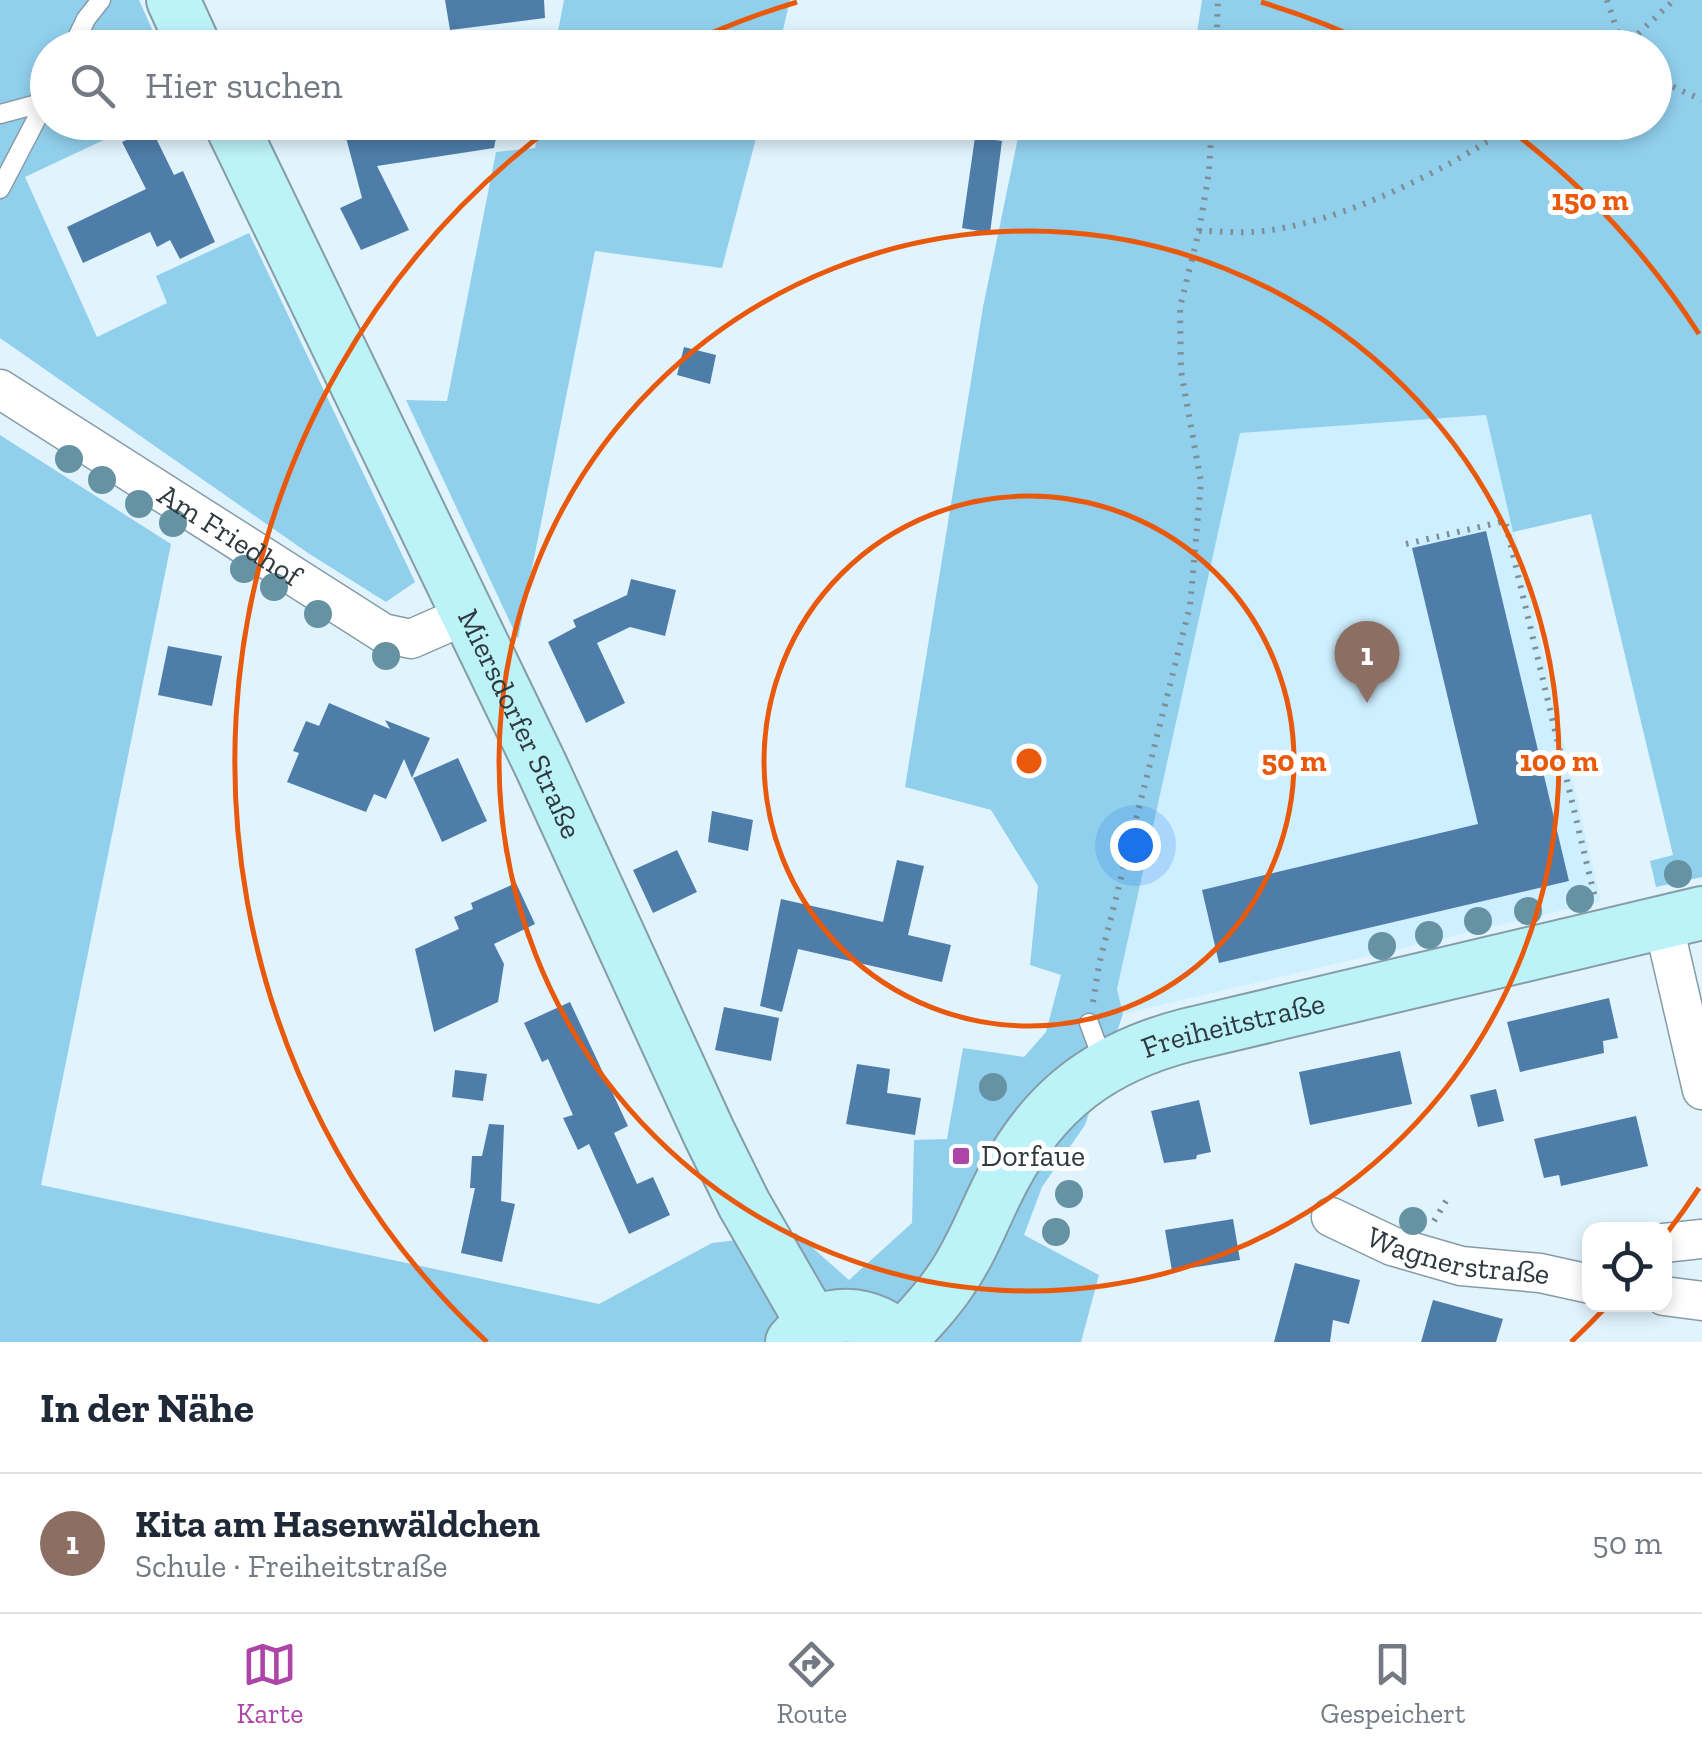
<!DOCTYPE html>
<html lang="de">
<meta charset="utf-8">
<style>
:root{--surface:#fff;--page:#f2f2f3;--text:#1f2937;--muted:#747a83;--line:#e0e1e3;--accent:#ad45a8}
body{margin:0;font-family:"Zilla Slab",serif;background:var(--page);color:var(--text)}
.controls{position:absolute;right:30px;bottom:30px;display:grid;overflow:hidden;border-radius:20px;box-shadow:0 5px 15px #0003}
.controls button{width:90px;height:90px;display:grid;place-items:center;padding:0;border:0;border-bottom:2px solid var(--line);background:var(--surface);color:var(--text);font:50px sans-serif}
.you{position:absolute;left:1135px;top:845px;width:35px;height:35px;margin:-25px;border:8px solid #fff;border-radius:50%;background:#1a73e8;box-shadow:0 0 0 15px #1a73e833}
.badge{display:grid;place-items:center;width:65px;height:65px;border-radius:50%;background:var(--accent);color:#fff;font-size:32px;font-weight:700}
.pin{position:absolute;translate:-50% -82px;filter:drop-shadow(0 2px 5px #0008)}
.pin::after{content:'';position:absolute;top:52px;width:35px;height:30px;background:inherit;clip-path:polygon(0 0,100% 0,50% 100%)}
.list{margin:0;padding:0;list-style:none}
h2{display:flex;justify-content:space-between;align-items:center;height:130px;margin:0;padding:0 40px;font-size:42px}
h2 small{font-size:32px;font-weight:400;color:var(--muted)}
.list li{display:grid;grid-template-columns:65px 1fr auto;gap:30px;align-items:center;box-sizing:border-box;height:140px;padding:0 40px;border-top:2px solid var(--line)}
.list b{display:block;font-size:38px;white-space:nowrap}
.list p{margin:0;font-size:32px;white-space:nowrap;color:var(--muted)}
.list em{font-size:32px;font-style:normal;color:var(--muted)}
.icon{flex:none;width:55px;height:55px;fill:none;stroke:currentColor;stroke-width:2;stroke-linecap:round;stroke-linejoin:round}
.map{position:relative;flex:none;width:1702px;height:1342px;overflow:hidden}
.search{position:absolute;background:var(--surface);box-shadow:0 5px 15px #0003;left:30px;right:30px;top:30px;height:110px;display:flex;align-items:center;gap:25px;box-sizing:border-box;padding:0 35px;border-radius:55px;color:var(--muted);font-size:38px}
.sheet{height:270px;background:var(--surface)}
nav{display:flex;justify-content:space-around;align-items:center;box-sizing:border-box;height:140px;border-top:2px solid var(--line);background:var(--surface);font-size:28px;color:var(--muted)}
nav a{display:grid;justify-items:center;gap:5px}
nav .on{color:var(--accent)}
.map>svg:first-child{display:block}
.built{fill:#ceefff}
.green{fill:#91d0ed}
.building{fill:#4e7da9}
.lines{fill:none;stroke-linecap:round;stroke-linejoin:round}
.lane-casing{stroke:#869ca7;stroke-width:21}
.street-casing{stroke:#869ca7;stroke-width:41}
.secondary-casing{stroke:#869ca7;stroke-width:56}
.path{stroke:#808e95;stroke-width:6;stroke-dasharray:2.5 8;stroke-linecap:butt}
.lane{stroke:#fff;stroke-width:18}
.street{stroke:#fff;stroke-width:38}
.secondary{stroke:#bcf3f9;stroke-width:52}
.tree{fill:#6693a3}
.ring{fill:none;stroke:#e8590c;stroke-width:5}
.poi-dot{fill:#ad45a8;stroke:#fff;stroke-width:4}
.labels{text-anchor:middle;dominant-baseline:central;stroke-width:10;stroke-linejoin:round;paint-order:stroke}
.street-label{font-size:30px;fill:#2f393e;stroke:#fff}
.poi-label{font-size:30px;fill:#2f393e;stroke:#fff;text-anchor:start}
.centre{fill:#e8590c;stroke:#fff;stroke-width:5}
.ring-label{font-size:30px;text-anchor:middle;font-weight:bold;fill:#e8590c;stroke:#fff;stroke-width:10;stroke-linejoin:round;paint-order:stroke}
</style>
<div class="map">
<svg width="1702" height="1342" viewBox="0 0 1702 1342">
<rect width="100%" height="100%" fill="#e1f4fe"/>
<!-- built -->
<path class="built" d="M1487,415L1601,901L1123,1014L1117,989L1239,433Z"/>
<!-- green -->
<g class="green">
<path d="M0,0H139L160,47L48,48V122L140,123L25,177L97,337L167,303L156,276L249,233L415,582L386,602L308,553L0,338Z"/>
<path d="M564,0H790L779,47H555Z"/>
<path d="M1202,0H1702V877L1656,887L1650,861L1673,855L1591,514L1513,532L1486,415L1240,433L1117,989L1123,1014L1085,1125L1042,1187L1024,1235L1099,1275L1081,1342H0V435L171,544L41,1185L599,1304L712,1243L796,1233L849,1280L912,1223L914,1140L947,1139L963,1048L1024,1057L1046,1032L1061,975L1030,965L1038,886L991,810L905,787L983,307L1021,123L1654,122V48L1075,47L1076,40L1195,46Z"/>
<path d="M540,123H760L722,268L595,251L518,639L406,400L447,401L496,152L535,148Z"/>
</g>
<!-- building -->
<g class="building">
<path d="M445,0H544L545,18L450,30Z"/>
<path d="M412,122H499L494,148L377,166L409,230L361,250L340,208L362,198L344,130L356,125L362,136Z"/>
<path d="M151,128L174,175L183,171L215,242L180,259L170,240L157,247L150,232L83,263L67,227L146,189L122,142Z"/>
<path d="M975,137L1002,141L990,233L962,228Z"/>
<path d="M684,347L716,355L710,384L677,375Z"/>
<path d="M1486,531L1569,881L1219,963L1202,890L1478,824L1412,548Z"/>
<path d="M631,579L676,590L665,636L630,627L597,643L625,703L586,723L548,642L576,627L573,620L627,595Z"/>
<path d="M168,646L222,656L212,706L158,695Z"/>
<path d="M329,703L390,729L385,720L430,738L412,778L404,759L386,799L374,794L366,812L287,782L299,753L293,751L306,721L319,726Z"/>
<path d="M458,758L487,821L442,842L413,778Z"/>
<path d="M712,811L753,820L748,851L708,842Z"/>
<path d="M677,850L697,892L653,913L633,870Z"/>
<path d="M897,860L924,866L908,935L951,945L942,982L798,949L782,1012L760,1006L781,899L883,922Z"/>
<path d="M516,883L535,924L494,944L504,964L498,1002L434,1032L415,949L459,929L454,917L473,909L471,903Z"/>
<path d="M1609,998L1618,1038L1603,1041L1604,1053L1520,1072L1507,1022Z"/>
<path d="M570,1002L628,1126L614,1133L637,1184L653,1177L670,1215L629,1234L589,1144L578,1150L563,1118L573,1115L548,1059L542,1062L524,1023Z"/>
<path d="M724,1007L779,1018L771,1061L715,1050Z"/>
<path d="M1400,1051L1412,1104L1310,1125L1299,1072Z"/>
<path d="M857,1064L890,1069L887,1093L921,1098L915,1135L846,1124Z"/>
<path d="M455,1070L487,1074L483,1101L452,1097Z"/>
<path d="M1496,1089L1504,1121L1478,1127L1470,1095Z"/>
<path d="M1199,1100L1211,1152L1197,1155L1196,1159L1164,1163L1151,1111Z"/>
<path d="M1636,1116L1648,1166L1561,1186L1559,1175L1544,1178L1534,1139Z"/>
<path d="M489,1124L504,1125L501,1201L515,1204L502,1262L461,1253L475,1188H470L472,1156H482Z"/>
<path d="M1233,1219L1240,1260L1172,1271L1165,1230Z"/>
<path d="M1295,1263L1360,1280L1349,1324L1333,1320L1330,1342H1274Z"/>
<path d="M1433,1300L1503,1319L1496,1342H1421Z"/>
</g>
<g class="lines">
<defs>
<g id="lane">
<path d="M72,48L86,19L101,0"/>
<path d="M0,114L45,102"/>
<path d="M0,189L48,97"/>
<path d="M1089,1023L1103,1061"/>
</g>
<g id="street">
<path id="s1" d="M0,389L383,633L411,639L468,614"/>
<path d="M1663,922L1702,1090"/>
<path id="s2" d="M1331,1217L1392,1246L1461,1266L1540,1273L1590,1284"/>
<path d="M1664,1243L1702,1239"/>
<path d="M1664,1296L1702,1301"/>
</g>
<g id="secondary">
<path d="M173,0L195,48"/>
<path id="s3" d="M230,122L541,766L709,1133L744,1204L813,1324"/>
<path id="s4" d="M901,1339C919,1320 937,1301 951,1280C973,1249 986,1210 1004,1177C1045,1099 1102,1057 1187,1035L1702,913"/>
<path d="M792,1342C821,1305 874,1309 903,1342"/>
</g>
</defs>
<!-- lane casing -->
<use href="#lane" class="lane-casing"/>
<!-- street casing -->
<use href="#street" class="street-casing"/>
<!-- secondary casing -->
<use href="#secondary" class="secondary-casing"/>
<!-- path -->
<g class="path">
<path d="M1607,0L1623,48"/>
<path d="M1216,48L1218,0"/>
<path d="M1623,48L1674,0"/>
<path d="M1654,78L1702,100"/>
<path d="M1199,231C1217,231 1236,233 1254,232C1339,225 1447,170 1518,122"/>
<path d="M1406,544L1505,521L1595,898"/>
<path d="M1093,1002L1099,965L1190,606L1201,482L1181,371L1180,307L1199,231L1209,172L1212,122"/>
<path d="M1434,1221L1446,1201"/>
</g>
<!-- lane -->
<use href="#lane" class="lane"/>
<!-- street -->
<use href="#street" class="street"/>
<!-- secondary -->
<use href="#secondary" class="secondary"/>
</g>
<!-- trees -->
<g class="tree">
<circle cx="69" cy="459" r="14"/>
<circle cx="102" cy="480" r="14"/>
<circle cx="139" cy="504" r="14"/>
<circle cx="173" cy="523" r="14"/>
<circle cx="244" cy="569" r="14"/>
<circle cx="274" cy="587" r="14"/>
<circle cx="318" cy="614" r="14"/>
<circle cx="386" cy="656" r="14"/>
<circle cx="1678" cy="874" r="14"/>
<circle cx="1580" cy="899" r="14"/>
<circle cx="1528" cy="911" r="14"/>
<circle cx="1478" cy="921" r="14"/>
<circle cx="1429" cy="935" r="14"/>
<circle cx="1382" cy="946" r="14"/>
<circle cx="993" cy="1087" r="14"/>
<circle cx="1069" cy="1194" r="14"/>
<circle cx="1413" cy="1221" r="14"/>
<circle cx="1056" cy="1232" r="14"/>
</g>
<!-- distance rings -->
<g class="ring">
<circle cx="1029" cy="761" r="265"/>
<circle cx="1029" cy="761" r="530"/>
<path d="M1699 1188A794 794 0 0 1 1667 1233M1605 1308A794 794 0 0 1 1571 1342M487 1342A794 794 0 0 1 557 123M681 47A794 794 0 0 1 797 2M1261 2A794 794 0 0 1 1377 47M1501 123A794 794 0 0 1 1699 334"/>
</g>
<!-- markers -->
<rect class="poi-dot" x="951" y="1146" width="20" height="20" rx="5"/>
<g class="labels">
<!-- street labels -->
<g class="street-label">
<text stroke="none"><textPath href="#s1" startOffset="272">Am Friedhof</textPath></text>
<text stroke="none"><textPath href="#s3" startOffset="668">Miersdorfer Straße</textPath></text>
<text stroke="none"><textPath href="#s4" startOffset="480">Freiheitstraße</textPath></text>
<text stroke="none"><textPath href="#s2" startOffset="135">Wagnerstraße</textPath></text>
</g>
<!-- poi labels -->
<g class="poi-label">
<text x="981" y="1156">Dorfaue</text>
</g>
</g>
<circle cx="1029" cy="761" r="15" class="centre"/>
<g class="ring-label">
<text x="1590" y="210">150 m</text>
<text x="1294" y="771">50 m</text>
<text x="1559" y="771">100 m</text>
</g>
</svg>
<div class="controls">
<button><svg class="icon" aria-label="locate" viewBox="0 0 24 24"><circle cx="12" cy="12" r="6"/><path d="M12 2v4M12 18v4M2 12h4M18 12h4"/></svg></button>
</div>
<div class="you"></div>
<div class="pin badge" style="left:1367px;top:703px;background:#8d6e63">1</div>
<div class="search"><svg class="icon" aria-label="search" viewBox="0 0 24 24"><circle cx="10" cy="10" r="6"/><path d="M15 15l6 6"/></svg>Hier suchen</div>
</div>
<section class="sheet">
<h2>In der Nähe<small></small></h2>
<ul class="list">
<li><span class="badge" style="background:#8d6e63">1</span><div><b>Kita am Hasenwäldchen</b><p>Schule · Freiheitstraße</p></div><em>50 m</em></li>
</ul>
</section>
<nav>
<a class="on"><svg class="icon" aria-label="map" viewBox="0 0 24 24"><path d="M3 6l6-2 6 2 6-2v14l-6 2-6-2-6 2zM9 4v14M15 6v14"/></svg>Karte</a>
<a><svg class="icon" aria-label="directions" viewBox="0 0 24 24"><path d="M12 3l9 9-9 9-9-9zM9 14v-3h6M13 9l2 2-2 2"/></svg>Route</a>
<a><svg class="icon" aria-label="saved" viewBox="0 0 24 24"><path d="M7 4h10v16l-5-4-5 4z"/></svg>Gespeichert</a>
</nav>
